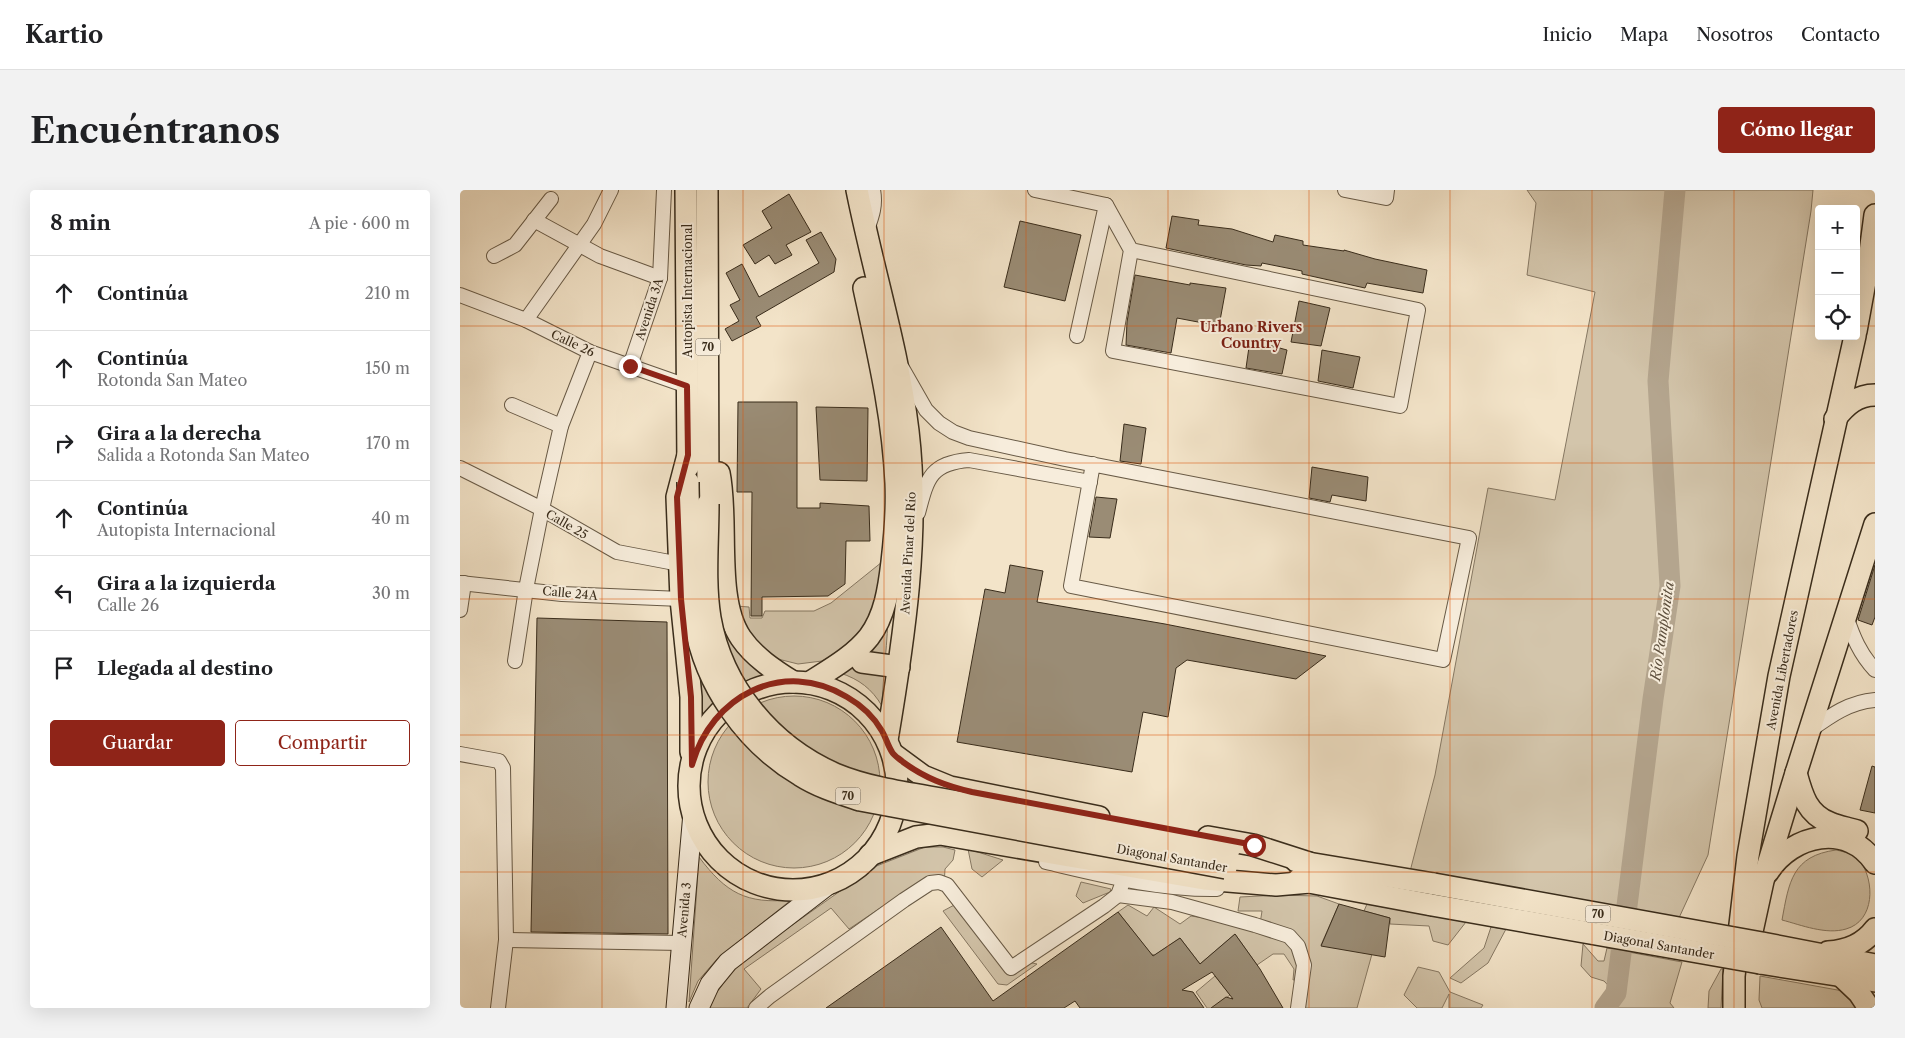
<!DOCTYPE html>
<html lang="es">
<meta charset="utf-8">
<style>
:root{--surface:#fff;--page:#f2f2f2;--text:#202124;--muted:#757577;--line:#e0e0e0;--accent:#8f2418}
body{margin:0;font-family:"Libre Caslon Text",serif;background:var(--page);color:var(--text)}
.controls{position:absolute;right:15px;top:15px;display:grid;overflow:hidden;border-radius:5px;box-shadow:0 5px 20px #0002}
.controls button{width:45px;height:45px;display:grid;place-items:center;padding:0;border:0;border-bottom:1px solid var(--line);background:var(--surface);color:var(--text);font:25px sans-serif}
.stop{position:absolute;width:15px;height:15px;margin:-11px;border:4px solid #8f2418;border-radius:50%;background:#fff}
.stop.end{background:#8f2418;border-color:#fff;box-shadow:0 1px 5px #0008}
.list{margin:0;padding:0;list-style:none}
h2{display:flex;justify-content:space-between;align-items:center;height:65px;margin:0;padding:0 20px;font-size:21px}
h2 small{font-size:16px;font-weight:400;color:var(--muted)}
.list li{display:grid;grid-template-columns:32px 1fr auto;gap:15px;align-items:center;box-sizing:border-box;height:75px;padding:0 20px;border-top:1px solid var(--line)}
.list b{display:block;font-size:19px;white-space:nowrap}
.list p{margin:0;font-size:16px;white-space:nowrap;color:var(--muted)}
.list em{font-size:16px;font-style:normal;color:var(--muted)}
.actions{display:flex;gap:10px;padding:15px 20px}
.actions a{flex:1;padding:11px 0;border:1px solid var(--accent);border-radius:5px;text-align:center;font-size:18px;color:var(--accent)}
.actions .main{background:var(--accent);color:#fff}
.icon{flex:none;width:28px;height:28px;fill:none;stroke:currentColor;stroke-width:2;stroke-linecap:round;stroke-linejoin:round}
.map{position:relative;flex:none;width:1415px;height:818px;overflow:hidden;border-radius:5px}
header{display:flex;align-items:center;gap:30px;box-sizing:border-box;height:70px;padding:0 25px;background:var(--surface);border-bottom:1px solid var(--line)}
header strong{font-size:24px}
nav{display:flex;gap:28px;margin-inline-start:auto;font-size:18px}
.intro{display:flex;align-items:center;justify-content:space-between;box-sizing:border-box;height:120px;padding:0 30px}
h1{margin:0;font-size:35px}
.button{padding:12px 22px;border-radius:5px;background:var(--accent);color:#fff;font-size:18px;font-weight:700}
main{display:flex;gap:30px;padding:0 30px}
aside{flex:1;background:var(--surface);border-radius:5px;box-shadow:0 5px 20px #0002}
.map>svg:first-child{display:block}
.green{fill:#d3c5ab;stroke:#867863}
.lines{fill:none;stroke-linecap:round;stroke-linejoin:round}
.river{stroke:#b4a58e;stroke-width:21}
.building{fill:#9a8c75;stroke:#392c1b}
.minor-casing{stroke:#685a46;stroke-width:16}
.secondary-casing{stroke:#392c1b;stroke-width:21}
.primary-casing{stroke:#392c1b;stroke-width:24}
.minor{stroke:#f7eddc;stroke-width:14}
.secondary{stroke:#f7eddc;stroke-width:19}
.primary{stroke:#f3e4c9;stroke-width:21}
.primary-bridge-casing{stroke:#392c1b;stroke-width:24;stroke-linecap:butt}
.primary-bridge{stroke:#f3e4c9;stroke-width:21}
.route{stroke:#8f2418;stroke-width:6}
.grid{fill:none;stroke:#df570d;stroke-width:1;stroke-opacity:0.55}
.labels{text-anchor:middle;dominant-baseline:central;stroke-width:4;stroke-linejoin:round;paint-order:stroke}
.shield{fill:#f7eddc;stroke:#726655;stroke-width:1}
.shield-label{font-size:11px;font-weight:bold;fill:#392c1b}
.street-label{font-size:12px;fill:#392c1b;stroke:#f7eddc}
.neighbourhood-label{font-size:14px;font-weight:bold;fill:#7a1f14;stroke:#f7eddc}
.water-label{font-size:14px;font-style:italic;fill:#5e503e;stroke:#f7eddc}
</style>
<header>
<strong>Kartio</strong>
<nav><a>Inicio</a><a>Mapa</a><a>Nosotros</a><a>Contacto</a></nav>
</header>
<div class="intro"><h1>Encuéntranos</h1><a class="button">Cómo llegar</a></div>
<main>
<aside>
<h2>8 min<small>A pie · 600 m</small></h2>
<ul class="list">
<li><svg class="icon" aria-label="ahead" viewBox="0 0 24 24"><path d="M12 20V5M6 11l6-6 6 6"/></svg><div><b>Continúa</b></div><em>210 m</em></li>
<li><svg class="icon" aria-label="ahead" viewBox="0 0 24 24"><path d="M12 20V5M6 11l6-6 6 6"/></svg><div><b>Continúa</b><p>Rotonda San Mateo</p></div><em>150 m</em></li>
<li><svg class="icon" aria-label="right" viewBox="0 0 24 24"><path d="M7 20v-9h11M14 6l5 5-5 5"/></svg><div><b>Gira a la derecha</b><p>Salida a Rotonda San Mateo</p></div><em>170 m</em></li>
<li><svg class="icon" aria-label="ahead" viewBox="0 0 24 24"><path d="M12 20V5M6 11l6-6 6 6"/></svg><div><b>Continúa</b><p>Autopista Internacional</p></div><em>40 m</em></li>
<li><svg class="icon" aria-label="left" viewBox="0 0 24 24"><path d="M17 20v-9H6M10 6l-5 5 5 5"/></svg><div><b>Gira a la izquierda</b><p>Calle 26</p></div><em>30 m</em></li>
<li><svg class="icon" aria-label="arrive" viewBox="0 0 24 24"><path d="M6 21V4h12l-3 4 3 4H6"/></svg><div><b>Llegada al destino</b></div></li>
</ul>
<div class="actions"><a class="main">Guardar</a><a>Compartir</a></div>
</aside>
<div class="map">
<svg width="1415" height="818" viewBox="0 0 1415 818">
<rect width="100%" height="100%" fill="#f3e4c9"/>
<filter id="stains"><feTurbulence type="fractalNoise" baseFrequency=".004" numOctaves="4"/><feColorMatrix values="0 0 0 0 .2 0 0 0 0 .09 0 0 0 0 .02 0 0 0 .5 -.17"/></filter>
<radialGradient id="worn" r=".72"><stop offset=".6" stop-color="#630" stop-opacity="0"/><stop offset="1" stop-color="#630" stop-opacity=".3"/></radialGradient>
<!-- green -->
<g class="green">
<path d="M1067,0H1353L1351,21L1248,665L1218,730L947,693L975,585L1028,298L1095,310L1135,102L1067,85L1076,13Z"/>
<path d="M422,372L420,410L399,447L383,460L362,471L338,474L318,469L302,460L289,448L276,416L289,417L290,428H302L305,421H354L371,413Z"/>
<path d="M428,419C428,452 423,484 422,516C412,499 399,489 380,483C412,470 423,453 428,419Z"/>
<path d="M263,422L308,482C284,492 260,509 245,531H238L235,425Z"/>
<circle cx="334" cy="592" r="86"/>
<path d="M465,657H483L495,660L493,670L485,679L484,696L462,690L389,739L371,718L284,779L301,799L287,818H246L276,775L414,677Z"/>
<path d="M508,659L543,670L522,687L512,679Z"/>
<path d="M1376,660C1385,662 1394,664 1400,671C1415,691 1415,731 1386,739C1366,745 1341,735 1322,730C1329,692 1332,666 1376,660Z"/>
<path d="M239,667C266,703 286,714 331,710L257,769L238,791L229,812Z"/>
<path d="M621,692L651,699L650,702L623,713L616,706Z"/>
<path d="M819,705L857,706L879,714L861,755L912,764L897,818H839L840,756L800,734L802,721H778L780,707Z"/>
<path d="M498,713L544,774L553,769L577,774L547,795L538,794L483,721Z"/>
<path d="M907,714L1006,732L988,755L973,751L969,736L930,734V728L904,721Z"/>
<path d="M668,715L687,726L694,717L720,734L731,726L789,735L837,757L841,789L833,790L834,779L824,764H813L797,775L775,744L740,774L720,748L695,765L691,764L658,722Z"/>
<path d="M1031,737L1046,739L1028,773L1001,793L990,788L1024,758Z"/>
<path d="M1123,754L1138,771H1144L1147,758L1222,772L1210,813L1214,818H1155L1159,807L1144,791L1131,787L1121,776Z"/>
<path d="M958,777L979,782L990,802L1023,815L1021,818H989V804L982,818H957L944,805Z"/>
<path d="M1261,779H1263L1261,818H1248L1249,801Z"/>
<path d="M755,786L770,805L753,818H747L736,802Z"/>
<path d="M1300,786L1383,801L1393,811L1396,818H1302L1299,810Z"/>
</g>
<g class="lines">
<!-- river -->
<path class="river" d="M1145,818L1156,803L1193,509L1210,396L1198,191L1215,0"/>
</g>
<!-- building -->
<g class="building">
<path d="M329,4L351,42L326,55L332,65L315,74L309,65L295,74L283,55L312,38L302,21Z"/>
<path d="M712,26L739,30L738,35L772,39L813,52L815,45L843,51V55L884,61V60L915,69L967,80L963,103L907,93L905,98L842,84V81L802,73L801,76L786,75L706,58Z"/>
<path d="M560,31L621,45L605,111L544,97Z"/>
<path d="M361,42L376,69L374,82L296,127L301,136L272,151L265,139L279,131L270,115L280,110L266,83L282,74L299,107L359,73L346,50Z"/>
<path d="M675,85L730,95V93L766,98L759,136L717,128L711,163L666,155L667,132Z"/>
<path d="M839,111L870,118L861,156L831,152Z"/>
<path d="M790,150L827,160L822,184L786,178Z"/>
<path d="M862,160L900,167L893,198L858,191Z"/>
<path d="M278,212H337V318H360V313L409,316L410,351H386L385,394L368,406L302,407V426H291L292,302H277Z"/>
<path d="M356,217L408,218L407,291L360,290Z"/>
<path d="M664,234L686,238L681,274L660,271Z"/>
<path d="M852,277L908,287L906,311L872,305L870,312L849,308Z"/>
<path d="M636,307L657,309L650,348L629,347Z"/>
<path d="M550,375L583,381L577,412L705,434L866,466L836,489L727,470L716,478L708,527L683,522L672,582L497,552L525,399L545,403Z"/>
<path d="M1415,375V427L1412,435L1398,430Z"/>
<path d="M77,428L207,432L208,744L71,742Z"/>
<path d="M1412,576L1415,577V623L1400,620Z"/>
<path d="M879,714L930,728L925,767L861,756Z"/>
<path d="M658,722L693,766L720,748L740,774L775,744L800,779L823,818H751L766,807L773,809L752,782L722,800L733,802L744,818H620L615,811L604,818H366L481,737L533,811Z"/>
</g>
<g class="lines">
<defs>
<g id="minor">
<path d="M575,0L646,15L671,60L653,161L940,216L958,120L671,60"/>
<path d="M885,0L926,8L927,0"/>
<path d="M74,30L140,66L200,88"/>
<path d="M407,40C412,26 416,15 413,0"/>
<path d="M34,66L55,55L91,9"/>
<path d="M0,105L66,130L130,162L227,196"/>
<path d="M66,130L134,34L151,0"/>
<path d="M617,146L646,15"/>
<path d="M170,176L200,88L204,0"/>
<path d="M442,178L466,220L479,233L493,242L509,248L605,269L1009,348L983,470L611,396L633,274"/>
<path d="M52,215L101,236"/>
<path d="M0,278L82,319L157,362L220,374"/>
<path d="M458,323C467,289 470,273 509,270L630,292"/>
<path d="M0,393L102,404L221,409"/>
<path d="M0,420L4,393"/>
<path d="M1386,426C1393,447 1400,464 1415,480"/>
<path d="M55,471L66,399L82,319L101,236L130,162"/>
<path d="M1349,541C1370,526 1389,512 1415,510"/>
<path d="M0,564L39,571L43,578L46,750L38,818"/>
<path d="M586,672C642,685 699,700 757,699"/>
<path d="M658,705L712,712L795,735L829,746L838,756L844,775L838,818"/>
<path d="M46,750L221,753"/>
<path d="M296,818L310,806L444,710L470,693L479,692L487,695L551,778L644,716L658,705L664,689"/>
</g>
<g id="secondary">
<path d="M216,818L233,623"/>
<path d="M239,818L250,794L268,772L372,692"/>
</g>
<g id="primary">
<path d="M226,0L228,277"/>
<path d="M247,0L248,314"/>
<path d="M397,0C413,80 438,159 448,241C460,343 444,449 427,550"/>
<path d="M1396,141L1409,70L1415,25"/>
<path d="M1375,229C1386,215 1397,205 1415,205"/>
<path d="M228,265L217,307L221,409L231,507V562"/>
<path d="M259,283C269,331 254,409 281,448C294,467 314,480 333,492"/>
<path d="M396,461L402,472L439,477"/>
<circle cx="333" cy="596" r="104"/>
<path d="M349,493C369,480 393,467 409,447C425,426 429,398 432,372C435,346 437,318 436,293C433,226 418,163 404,98"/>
<path d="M433,564L463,586L490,597L639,627"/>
<path d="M1336,583C1342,605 1347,624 1370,633C1379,637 1388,638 1397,641"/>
<path d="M748,647L793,655L849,673"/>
<path d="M410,665L456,647L480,644L744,689L816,695L850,692"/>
<path d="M836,671L974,694"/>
<path d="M1308,682C1332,644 1388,632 1415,673"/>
<path d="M838,690L972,715"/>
<path d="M1291,746L1303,691L1336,583L1415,334"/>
<path d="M1302,753L1415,775"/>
<path d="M1368,762C1387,761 1403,755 1415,739"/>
<path d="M1300,773L1415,791"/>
<path d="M1380,785L1399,803L1409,818"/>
<path d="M1274,818V786L1288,666L1319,486L1395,146"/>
</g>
</defs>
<!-- minor casing -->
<use href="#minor" class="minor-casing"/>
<!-- secondary casing -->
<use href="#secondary" class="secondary-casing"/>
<!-- primary casing -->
<use href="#primary" class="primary-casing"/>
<!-- minor -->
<use href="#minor" class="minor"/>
<!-- secondary -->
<use href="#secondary" class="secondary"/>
<!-- primary -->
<use href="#primary" class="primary"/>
<defs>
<g id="primary-bridge">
<path d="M228,292C228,318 230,345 231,372C232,392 232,413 235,433C245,495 286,553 340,585C359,597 379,603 400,610L766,678"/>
<path d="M248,314C248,352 244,391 250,428C262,497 311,556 375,584C416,601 464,605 508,614C595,630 682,645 769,660"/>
<path d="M974,694L1302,753"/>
<path d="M972,715L1300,773"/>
</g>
</defs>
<!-- primary-bridge casing -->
<use href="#primary-bridge" class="primary-bridge-casing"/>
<!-- primary-bridge -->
<use href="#primary-bridge" class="primary-bridge"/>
</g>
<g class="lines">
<!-- route -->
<path class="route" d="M170,176L227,196L228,265L217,307L221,409L231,507L232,575C251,506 323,468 387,507C401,515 414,527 422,541C426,548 428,556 432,562C434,566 440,569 443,572C465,588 486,596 512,602L794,655"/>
</g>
<!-- grid -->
<path class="grid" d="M142,0V818M283,0V818M424,0V818M566,0V818M708,0V818M849,0V818M990,0V818M1132,0V818M1274,0V818M0,136H1359M1396,136H1415M0,273H1415M0,409H1415M0,545H1415M0,682H1415"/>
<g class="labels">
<!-- shield labels -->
<g class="shield">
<rect x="235.5" y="148.5" width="25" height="17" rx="4"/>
<rect x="375.5" y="597.5" width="25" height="17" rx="4"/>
<rect x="1125.5" y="715.5" width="25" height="17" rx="4"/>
</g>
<g class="shield-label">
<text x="248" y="157">70</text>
<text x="388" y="606">70</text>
<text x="1138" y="724">70</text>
</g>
<!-- street labels -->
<g class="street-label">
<text transform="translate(227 101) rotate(-90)">Autopista Internacional</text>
<text transform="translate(189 119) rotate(-72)">Avenida 3A</text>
<text transform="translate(113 153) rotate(25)">Calle 26</text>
<text transform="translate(107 334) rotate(30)">Calle 25</text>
<text transform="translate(448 363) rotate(-87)">Avenida Pinar del Río</text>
<text transform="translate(110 403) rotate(5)">Calle 24A</text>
<text transform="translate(1322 480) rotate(-79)">Avenida Libertadores</text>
<text transform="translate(712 668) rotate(10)">Diagonal Santander</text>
<text transform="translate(224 720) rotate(-85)">Avenida 3</text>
<text transform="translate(1199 755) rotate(10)">Diagonal Santander</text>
</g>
<!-- neighbourhood labels -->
<g class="neighbourhood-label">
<text x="791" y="137">Urbano Rivers<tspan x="791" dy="16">Country</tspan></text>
</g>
<!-- water labels -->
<g class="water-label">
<text transform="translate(1202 441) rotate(-82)">Río Pamplonita</text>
</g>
</g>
<rect width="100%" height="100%" filter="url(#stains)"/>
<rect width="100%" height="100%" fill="url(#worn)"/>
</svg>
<div class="controls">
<button>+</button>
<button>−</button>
<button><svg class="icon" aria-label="locate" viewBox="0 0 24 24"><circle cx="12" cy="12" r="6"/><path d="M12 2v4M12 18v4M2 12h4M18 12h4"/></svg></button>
</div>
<div class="stop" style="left:794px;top:655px"></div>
<div class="stop end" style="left:170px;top:176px"></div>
</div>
</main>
